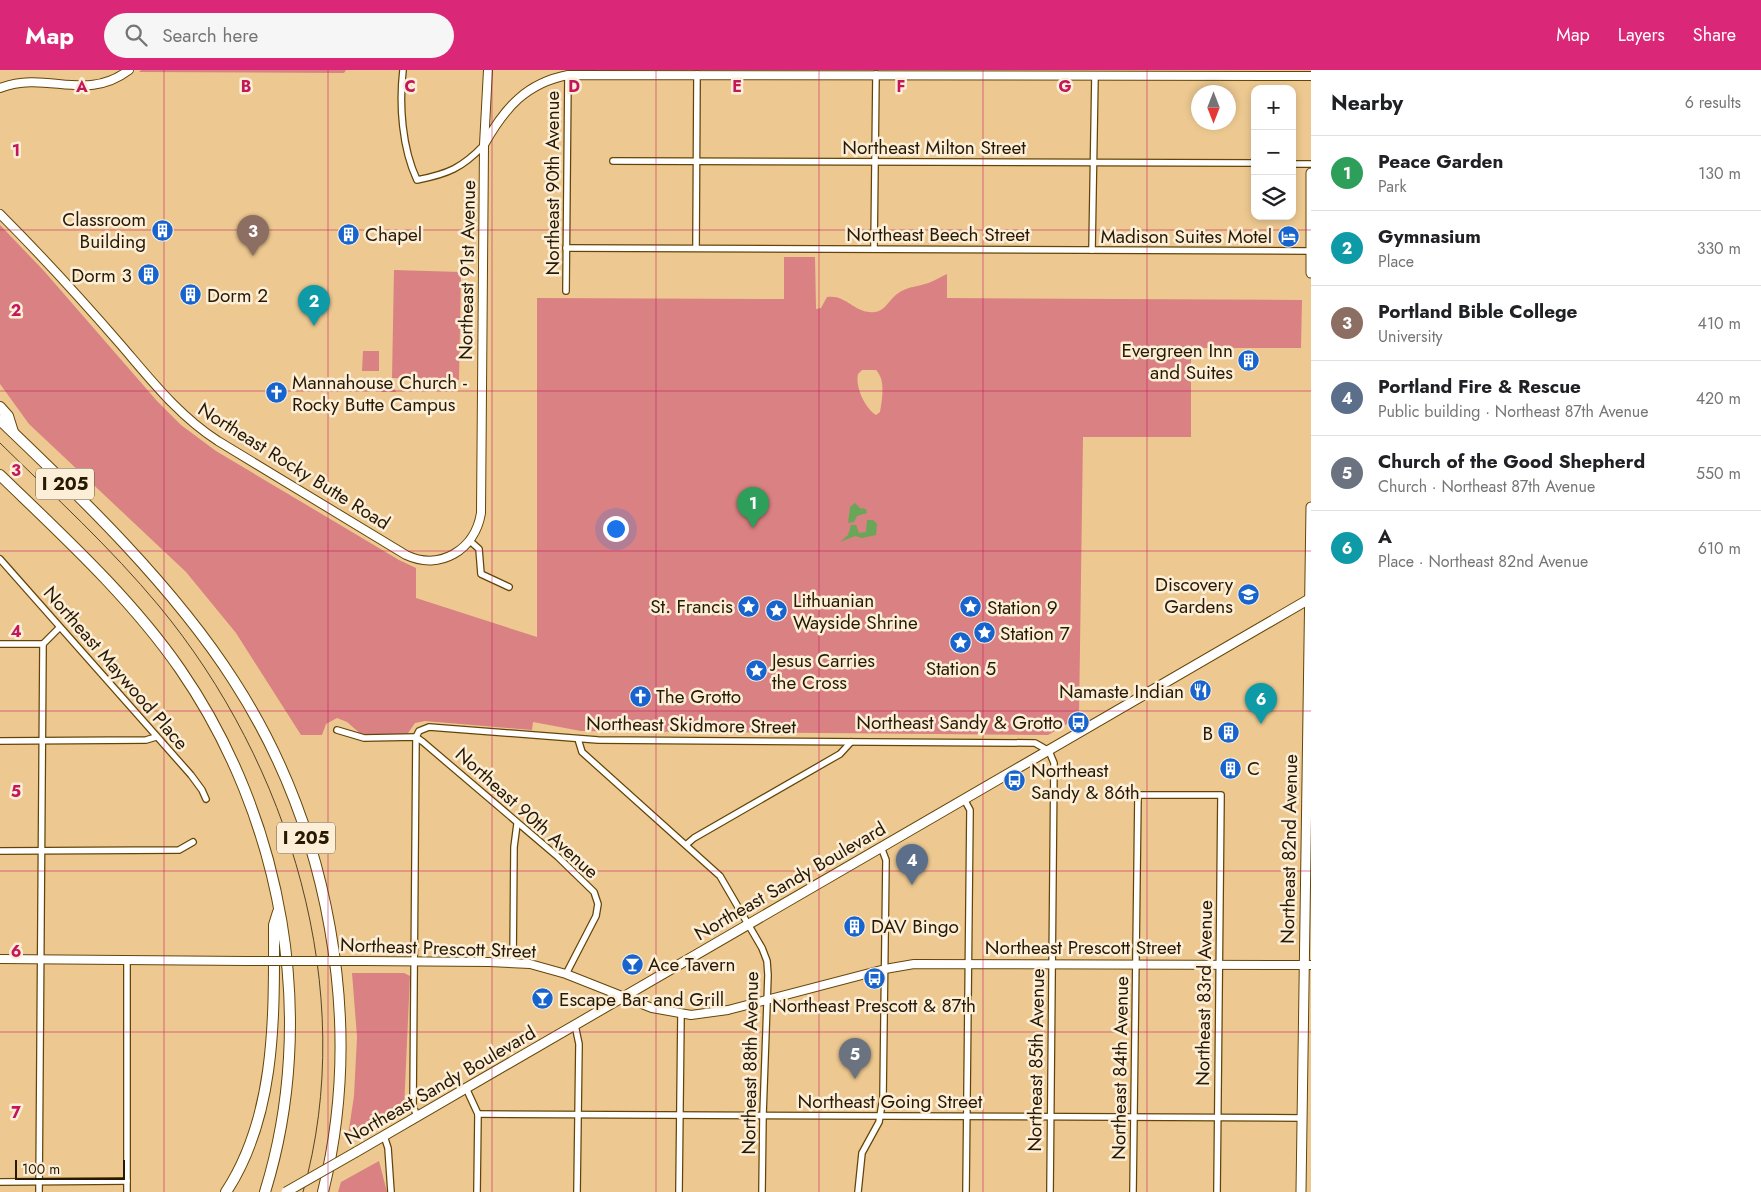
<!DOCTYPE html>
<meta charset="utf-8">
<style>
:root{--surface:#fff;--page:#f6f6f6;--text:#202124;--muted:#757577;--line:#e0e0e0;--accent:#db2777}
body{margin:0;font-family:Jost,sans-serif;background:var(--page);color:var(--text)}
.controls{position:absolute;right:15px;top:15px;display:grid;overflow:hidden;border-radius:10px;box-shadow:0 2px 8px #0003}
.controls button{width:45px;height:45px;display:grid;place-items:center;padding:0;border:0;border-bottom:1px solid var(--line);background:var(--surface);color:var(--text);font:25px sans-serif}
.compass{position:absolute;left:1191px;top:15px;width:45px;height:45px;border-radius:50%;background:var(--surface);box-shadow:0 2px 8px #0003;rotate:180deg}
.scale{position:absolute;left:15px;bottom:12px;width:110px;box-sizing:border-box;padding-left:5px;border:2px solid #271a04;border-top:0;font-size:14px;line-height:18px;white-space:nowrap;color:#271a04;-webkit-text-stroke:4px #fdeed8;paint-order:stroke}
.you{position:absolute;left:615px;top:458px;width:18px;height:18px;margin:-12px;border:4px solid #fff;border-radius:50%;background:#1a73e8;box-shadow:0 0 0 8px #1a73e833}
.badge{display:grid;place-items:center;width:32px;height:32px;border-radius:50%;background:var(--accent);color:#fff;font-size:16px;font-weight:700}
.pin{position:absolute;translate:-50% -41px;filter:drop-shadow(0 1px 2px #0008)}
.pin::after{content:'';position:absolute;top:26px;width:18px;height:15px;background:inherit;clip-path:polygon(0 0,100% 0,50% 100%)}
.list{margin:0;padding:0;list-style:none}
h2{display:flex;justify-content:space-between;align-items:center;height:65px;margin:0;padding:0 20px;font-size:21px}
h2 small{font-size:16px;font-weight:400;color:var(--muted)}
.list li{display:grid;grid-template-columns:32px 1fr auto;gap:15px;align-items:center;box-sizing:border-box;height:75px;padding:0 20px;border-top:1px solid var(--line)}
.list b{display:block;font-size:19px;white-space:nowrap}
.list p{margin:0;font-size:16px;white-space:nowrap;color:var(--muted)}
.list em{font-size:16px;font-style:normal;color:var(--muted)}
.icon{flex:none;width:28px;height:28px;fill:none;stroke:currentColor;stroke-width:2;stroke-linecap:round;stroke-linejoin:round}
.map{position:relative;flex:none;width:1311px;height:1122px;overflow:hidden}
header{display:flex;align-items:center;gap:30px;box-sizing:border-box;height:70px;padding:0 25px;background:var(--accent);color:#fff}
header strong{font-size:24px}
nav{display:flex;gap:28px;margin-inline-start:auto;font-size:18px}
.search{width:350px;height:45px;background:var(--page);display:flex;align-items:center;gap:12px;box-sizing:border-box;padding:0 18px;border-radius:28px;color:var(--muted);font-size:19px}
main{display:flex}
aside{flex:1;background:var(--surface)}
.map>svg:first-child{display:block}
.green{fill:#d98183;fill-rule:evenodd}
.water{fill:#6aa657}
.lines{fill:none;stroke-linecap:round;stroke-linejoin:round}
.street-casing{stroke:#644507;stroke-width:8}
.secondary-casing{stroke:#644507;stroke-width:10}
.primary-casing{stroke:#644507;stroke-width:11}
.highway-casing{stroke:#644507;stroke-width:12}
.street{stroke:#fff;stroke-width:5.5}
.secondary{stroke:#fff;stroke-width:8}
.primary{stroke:#fff;stroke-width:9}
.highway{stroke:#fff;stroke-width:10}
.tram{stroke:#564425;stroke-width:1}
.secondary-bridge-casing{stroke:#644507;stroke-width:10;stroke-linecap:butt}
.primary-bridge-casing{stroke:#644507;stroke-width:11;stroke-linecap:butt}
.secondary-bridge{stroke:#fff;stroke-width:8}
.primary-bridge{stroke:#fff;stroke-width:9}
.grid{fill:none;stroke:#c2185b;stroke-width:1;stroke-opacity:0.55}
.labels{text-anchor:middle;dominant-baseline:central;stroke-width:5;stroke-linejoin:round;paint-order:stroke}
.shield{fill:#fdeed8;stroke:#675a44;stroke-width:1}
.shield-label{font-size:18px;font-weight:bold;fill:#271a04}
.street-label{font-size:19px;fill:#271a04;stroke:#fdeed8}
.poi-label{font-size:19px;fill:#271a04;stroke:#fdeed8;text-anchor:start}
.grid-label{font-size:16px;text-anchor:middle;font-weight:bold;fill:#c2185b;stroke:#fdeed8;stroke-width:5;stroke-linejoin:round;paint-order:stroke}
</style>
<header>
<strong>Map</strong>
<div class="search"><svg class="icon" aria-label="search" viewBox="0 0 24 24"><circle cx="10" cy="10" r="6"/><path d="M15 15l6 6"/></svg>Search here</div>
<nav><a>Map</a><a>Layers</a><a>Share</a></nav>
</header>
<main>
<div class="map">
<svg width="1311" height="1122" viewBox="0 0 1311 1122">
<rect width="100%" height="100%" fill="#edc991"/>
<!-- green -->
<g class="green">
<path d="M141,0H346L344,3L139,2Z"/>
<path d="M0,155L44,201L157,331L181,355L216,381L399,490L416,498V528L537,567V228L784,229V187H815L816,239L821,238L827,227C845,224 853,241 870,242C884,244 888,231 897,224C909,215 921,217 933,211C938,209 942,206 947,204V228L1302,230L1301,278H1191V367H1083L1079,647L1048,665L581,661L533,652L532,660L425,651L415,653L406,666L362,665L347,652L337,648L326,654L322,665H301L236,563L186,502L29,354L0,314ZM862,300H876C886,310 882,329 880,342L876,345C865,338 855,317 858,304Z"/>
<path d="M394,200L461,202L459,310L392,308Z"/>
<path d="M363,281H379V301H362Z"/>
<path d="M388,308L396,322H378L377,312Z"/>
<path d="M352,903H404L410,906L404,1039L347,1072L354,1026L357,967Z"/>
<path d="M379,1091L387,1122H338L341,1112Z"/>
</g>
<!-- water -->
<g class="water">
<path d="M855,433L860,438L866,439L867,443L857,446L854,452L848,453L850,437Z"/>
<path d="M867,450H873L877,454L876,465L862,468L855,466L840,472L848,465L851,455H856L859,463L866,462Z"/>
</g>
<g class="lines">
<defs>
<g id="street">
<path d="M403,0C399,35 402,78 417,110C448,104 462,98 484,75"/>
<path d="M613,91L1255,93"/>
<path d="M1292,94H1311"/>
<path d="M566,178L1310,181"/>
<path d="M696,178L697,4"/>
<path d="M874,179L876,4"/>
<path d="M1092,180L1095,5"/>
<path d="M566,221L568,5"/>
<path d="M470,471L479,479L481,504L509,517"/>
<path d="M0,489L191,705L202,720L206,729"/>
<path d="M0,574H43L59,558"/>
<path d="M337,660L364,668L416,667L423,672L558,787L594,822L598,834L596,846L566,904"/>
<path d="M578,669L582,682L720,806L762,878L767,891L768,905L763,1045L762,1122"/>
<path d="M0,671L146,670L156,667"/>
<path d="M964,729L970,740L966,1122"/>
<path d="M687,774L694,768L840,684L851,672"/>
<path d="M0,781L179,780L193,772"/>
<path d="M513,893L514,777L517,754"/>
<path d="M575,955L579,974L577,1122"/>
<path d="M466,1018L478,1044L477,1122"/>
<path d="M478,1044L1302,1048"/>
<path d="M417,1046L413,1036L416,667L419,661L429,657L598,670L1035,673L1049,681L1054,693L1050,1122"/>
<path d="M384,1066L388,1078L391,1122"/>
<path d="M0,1112L127,1111"/>
<path d="M39,1122L43,574"/>
<path d="M127,1122V890"/>
<path d="M679,1122L681,944"/>
<path d="M858,1122L862,1083L879,1052L883,1028L886,790L881,777"/>
<path d="M1133,1122L1138,725H1221L1217,1122"/>
</g>
<g id="secondary">
<path d="M0,18C48,0 85,33 129,0"/>
<path d="M485,73C505,38 526,13 568,5L1311,6"/>
<path d="M0,144C42,186 82,230 121,275C151,310 179,346 218,371L406,485C440,501 475,480 481,443L484,75L488,0"/>
<path d="M0,889L247,891"/>
<path d="M365,891L489,892L530,894L566,904L652,938L691,945L728,940L885,899L914,894L1311,895"/>
</g>
<g id="primary">
<path d="M1311,103V203"/>
<path d="M356,1082L1311,528"/>
<path d="M1301,1122L1311,437"/>
</g>
<g id="highway">
<path d="M0,337L8,346L13,362"/>
<path d="M0,350C81,427 174,517 234,611C329,758 365,952 323,1122"/>
<path d="M0,405C63,466 130,527 180,599C283,748 319,948 265,1122"/>
<path d="M226,1122C277,1044 274,945 274,855L278,842"/>
</g>
</defs>
<!-- street casing -->
<use href="#street" class="street-casing"/>
<!-- secondary casing -->
<use href="#secondary" class="secondary-casing"/>
<!-- primary casing -->
<use href="#primary" class="primary-casing"/>
<!-- highway casing -->
<use href="#highway" class="highway-casing"/>
<!-- street -->
<use href="#street" class="street"/>
<!-- secondary -->
<use href="#secondary" class="secondary"/>
<!-- primary -->
<use href="#primary" class="primary"/>
<!-- highway -->
<use href="#highway" class="highway"/>
<!-- tram -->
<path class="tram" d="M0,373C54,426 111,478 159,536C289,693 360,921 303,1122"/>
<defs>
<path id="secondary-bridge" d="M247,891H365"/>
<path id="primary-bridge" d="M286,1122L356,1082"/>
</defs>
<!-- secondary-bridge casing -->
<use href="#secondary-bridge" class="secondary-bridge-casing"/>
<!-- primary-bridge casing -->
<use href="#primary-bridge" class="primary-bridge-casing"/>
<!-- secondary-bridge -->
<use href="#secondary-bridge" class="secondary-bridge"/>
<!-- primary-bridge -->
<use href="#primary-bridge" class="primary-bridge"/>
</g>
<!-- grid -->
<path class="grid" d="M164,0V1122M328,0V1122M492,0V1122M656,0V1122M819,0V1122M983,0V1122M1147,0V1122M0,160H1311M0,321H1311M0,481H1311M0,641H1311M0,801H1311M0,962H1311"/>
<!-- icons -->
<defs>
<symbol id="building-disc" viewBox="-11 -11 22 22"><circle r="9.5" fill="#1764cf" stroke="#fdeed8"/><path d="M-4-6H4V6H1V3H-1V6H-4ZM-2.5-4.3h1.7v1.8h-1.7ZM.8-4.3h1.7v1.8H.8ZM-2.5-1h1.7V.8h-1.7ZM.8-1h1.7V.8H.8Z" fill="#fff"/></symbol>
<symbol id="hotel-disc" viewBox="-11 -11 22 22"><circle r="9.5" fill="#1764cf" stroke="#fdeed8"/><path d="M-6-4.5h1.5V1H6V5H4.5V3h-9V5H-6ZM-4 0a1.8 1.8 0 1 1 3.6 0ZM.5 0V-2.5h3Q6-2.5 6 0Z" fill="#fff"/></symbol>
<symbol id="church-disc" viewBox="-11 -11 22 22"><circle r="9.5" fill="#1764cf" stroke="#fdeed8"/><path d="M-1.2-6h2.4v3.5h3.3v2.4h-3.3V6h-2.4V-.1h-3.3v-2.4h3.3Z" fill="#fff"/></symbol>
<symbol id="school-disc" viewBox="-11 -11 22 22"><circle r="9.5" fill="#1764cf" stroke="#fdeed8"/><path d="M0-5L7-2L0 1L-7-2ZM-4 1L0 2.5L4 1V4Q0 6-4 4Z" fill="#fff"/></symbol>
<symbol id="sight-disc" viewBox="-11 -11 22 22"><circle r="9.5" fill="#1764cf" stroke="#fdeed8"/><path d="M0-6L1.8-2.2L6-1.7L2.9 1.2L3.7 5.4L0 3.3L-3.7 5.4L-2.9 1.2L-6-1.7L-1.8-2.2Z" fill="#fff"/></symbol>
<symbol id="restaurant-disc" viewBox="-11 -11 22 22"><circle r="9.5" fill="#1764cf" stroke="#fdeed8"/><path d="M-5-6h1v4h1v-4h1v4h1v-4h1v5L-1.5 .5V6h-2V.5L-5-1ZM5-6V6H3V1.5H1.5Q1.5-4 5-6Z" fill="#fff"/></symbol>
<symbol id="bus-disc" viewBox="-11 -11 22 22"><circle r="9.5" fill="#1764cf" stroke="#fdeed8"/><path d="M-5-6H5V4H4V6H2V4H-2V6H-4V4H-5ZM-3.5-4V0h7V-4ZM-3.5 1.2v1.5H-2V1.2ZM2 1.2v1.5H3.5V1.2Z" fill="#fff"/></symbol>
<symbol id="bar-disc" viewBox="-11 -11 22 22"><circle r="9.5" fill="#1764cf" stroke="#fdeed8"/><path d="M-6-5H6L.8 .8V4.5H3.5V6h-7V4.5H-.8V.8Z" fill="#fff"/></symbol>
</defs>
<g fill-rule="evenodd">
<use href="#building-disc" x="150" y="148" width="25" height="25"/>
<use href="#building-disc" x="336" y="152" width="25" height="25"/>
<use href="#hotel-disc" x="1276" y="154" width="25" height="25"/>
<use href="#building-disc" x="136" y="192" width="25" height="25"/>
<use href="#building-disc" x="178" y="212" width="25" height="25"/>
<use href="#building-disc" x="1236" y="278" width="25" height="25"/>
<use href="#church-disc" x="264" y="310" width="25" height="25"/>
<use href="#school-disc" x="1236" y="512" width="25" height="25"/>
<use href="#sight-disc" x="736" y="524" width="25" height="25"/>
<use href="#sight-disc" x="958" y="524" width="25" height="25"/>
<use href="#sight-disc" x="764" y="528" width="25" height="25"/>
<use href="#sight-disc" x="972" y="550" width="25" height="25"/>
<use href="#sight-disc" x="948" y="560" width="25" height="25"/>
<use href="#sight-disc" x="744" y="588" width="25" height="25"/>
<use href="#restaurant-disc" x="1188" y="608" width="25" height="25"/>
<use href="#church-disc" x="628" y="614" width="25" height="25"/>
<use href="#bus-disc" x="1066" y="640" width="25" height="25"/>
<use href="#building-disc" x="1216" y="650" width="25" height="25"/>
<use href="#building-disc" x="1218" y="686" width="25" height="25"/>
<use href="#bus-disc" x="1002" y="698" width="25" height="25"/>
<use href="#building-disc" x="842" y="844" width="25" height="25"/>
<use href="#bar-disc" x="620" y="882" width="25" height="25"/>
<use href="#bus-disc" x="862" y="896" width="25" height="25"/>
<use href="#bar-disc" x="530" y="916" width="25" height="25"/>
</g>
<g class="labels">
<!-- shield labels -->
<g class="shield">
<rect x="36" y="398.5" width="58" height="31" rx="4"/>
<rect x="277" y="752.5" width="58" height="31" rx="4"/>
</g>
<g class="shield-label">
<text x="65" y="414">I 205</text>
<text x="306" y="768">I 205</text>
</g>
<!-- street labels -->
<g class="street-label">
<text x="934" y="77">Northeast Milton Street</text>
<text transform="translate(552 113) rotate(-90)">Northeast 90th Avenue</text>
<text x="938" y="164">Northeast Beech Street</text>
<text transform="translate(467 200) rotate(-89)">Northeast 91st Avenue</text>
<text transform="translate(294 396) rotate(32)">Northeast Rocky Butte Road</text>
<text transform="translate(116 598) rotate(49)">Northeast Maywood Place</text>
<text transform="translate(691 655) rotate(1)">Northeast Skidmore Street</text>
<text transform="translate(527 743) rotate(42)">Northeast 90th Avenue</text>
<text transform="translate(1289 779) rotate(-89)">Northeast 82nd Avenue</text>
<text transform="translate(790 811) rotate(-30)">Northeast Sandy Boulevard</text>
<text x="1083" y="877">Northeast Prescott Street</text>
<text transform="translate(438 878) rotate(2)">Northeast Prescott Street</text>
<text transform="translate(1204 923) rotate(-89)">Northeast 83rd Avenue</text>
<text transform="translate(1036 990) rotate(-89)">Northeast 85th Avenue</text>
<text transform="translate(750 993) rotate(-89)">Northeast 88th Avenue</text>
<text transform="translate(1120 998) rotate(-89)">Northeast 84th Avenue</text>
<text transform="translate(440 1015) rotate(-30)">Northeast Sandy Boulevard</text>
<text x="890" y="1031">Northeast Going Street</text>
</g>
<!-- poi labels -->
<g class="poi-label">
<text x="146" y="149" text-anchor="end">Classroom<tspan x="146" dy="22">Building</tspan></text>
<text x="365" y="164">Chapel</text>
<text x="1272" y="166" text-anchor="end">Madison Suites Motel</text>
<text x="132" y="205" text-anchor="end">Dorm 3</text>
<text x="207" y="225">Dorm 2</text>
<text x="1233" y="280" text-anchor="end">Evergreen Inn<tspan x="1233" dy="22">and Suites</tspan></text>
<text x="292" y="312">Mannahouse Church -<tspan x="292" dy="22">Rocky Butte Campus</tspan></text>
<text x="1233" y="514" text-anchor="end">Discovery<tspan x="1233" dy="22">Gardens</tspan></text>
<text x="793" y="530">Lithuanian<tspan x="793" dy="22">Wayside Shrine</tspan></text>
<text x="733" y="536" text-anchor="end">St. Francis</text>
<text x="987" y="537">Station 9</text>
<text x="1000" y="563">Station 7</text>
<text x="772" y="590">Jesus Carries<tspan x="772" dy="22">the Cross</tspan></text>
<text x="961" y="598" text-anchor="middle">Station 5</text>
<text x="1184" y="621" text-anchor="end">Namaste Indian</text>
<text x="656" y="626">The Grotto</text>
<text x="1063" y="652" text-anchor="end">Northeast Sandy &amp; Grotto</text>
<text x="1213" y="663" text-anchor="end">B</text>
<text x="1247" y="698">C</text>
<text x="1031" y="700">Northeast<tspan x="1031" dy="22">Sandy &amp; 86th</tspan></text>
<text x="871" y="856">DAV Bingo</text>
<text x="648" y="894">Ace Tavern</text>
<text x="559" y="929">Escape Bar and Grill</text>
<text x="874" y="935" text-anchor="middle">Northeast Prescott &amp; 87th</text>
</g>
</g>
<g class="grid-label">
<text x="82" y="22">A</text>
<text x="246" y="22">B</text>
<text x="410" y="22">C</text>
<text x="574" y="22">D</text>
<text x="737" y="22">E</text>
<text x="901" y="22">F</text>
<text x="1065" y="22">G</text>
<text x="16" y="86">1</text>
<text x="16" y="246">2</text>
<text x="16" y="406">3</text>
<text x="16" y="567">4</text>
<text x="16" y="727">5</text>
<text x="16" y="887">6</text>
<text x="16" y="1048">7</text>
</g>
</svg>
<div class="controls">
<button>+</button>
<button>−</button>
<button><svg class="icon" aria-label="layers" viewBox="0 0 24 24"><path d="M12 4l9 5-9 5-9-5zM3 14l9 5 9-5"/></svg></button>
</div>
<svg class="compass" viewBox="-18 -18 36 36"><path d="M0-13l5 13h-10z" fill="#e53935"/><path d="M0 13l5-13h-10z" fill="#757577"/></svg>
<div class="scale">100 m</div>
<div class="you"></div>
<div class="pin badge" style="left:753px;top:458px;background:#2e9e5b">1</div>
<div class="pin badge" style="left:314px;top:256px;background:#0f9aa8">2</div>
<div class="pin badge" style="left:253px;top:186px;background:#8d6e63">3</div>
<div class="pin badge" style="left:912px;top:815px;background:#5c6f8a">4</div>
<div class="pin badge" style="left:855px;top:1009px;background:#6b7280">5</div>
<div class="pin badge" style="left:1261px;top:654px;background:#0f9aa8">6</div>
</div>
<aside>
<h2>Nearby<small>6 results</small></h2>
<ul class="list">
<li><span class="badge" style="background:#2e9e5b">1</span><div><b>Peace Garden</b><p>Park</p></div><em>130 m</em></li>
<li><span class="badge" style="background:#0f9aa8">2</span><div><b>Gymnasium</b><p>Place</p></div><em>330 m</em></li>
<li><span class="badge" style="background:#8d6e63">3</span><div><b>Portland Bible College</b><p>University</p></div><em>410 m</em></li>
<li><span class="badge" style="background:#5c6f8a">4</span><div><b>Portland Fire &amp; Rescue</b><p>Public building · Northeast 87th Avenue</p></div><em>420 m</em></li>
<li><span class="badge" style="background:#6b7280">5</span><div><b>Church of the Good Shepherd</b><p>Church · Northeast 87th Avenue</p></div><em>550 m</em></li>
<li><span class="badge" style="background:#0f9aa8">6</span><div><b>A</b><p>Place · Northeast 82nd Avenue</p></div><em>610 m</em></li>
</ul>
</aside>
</main>
